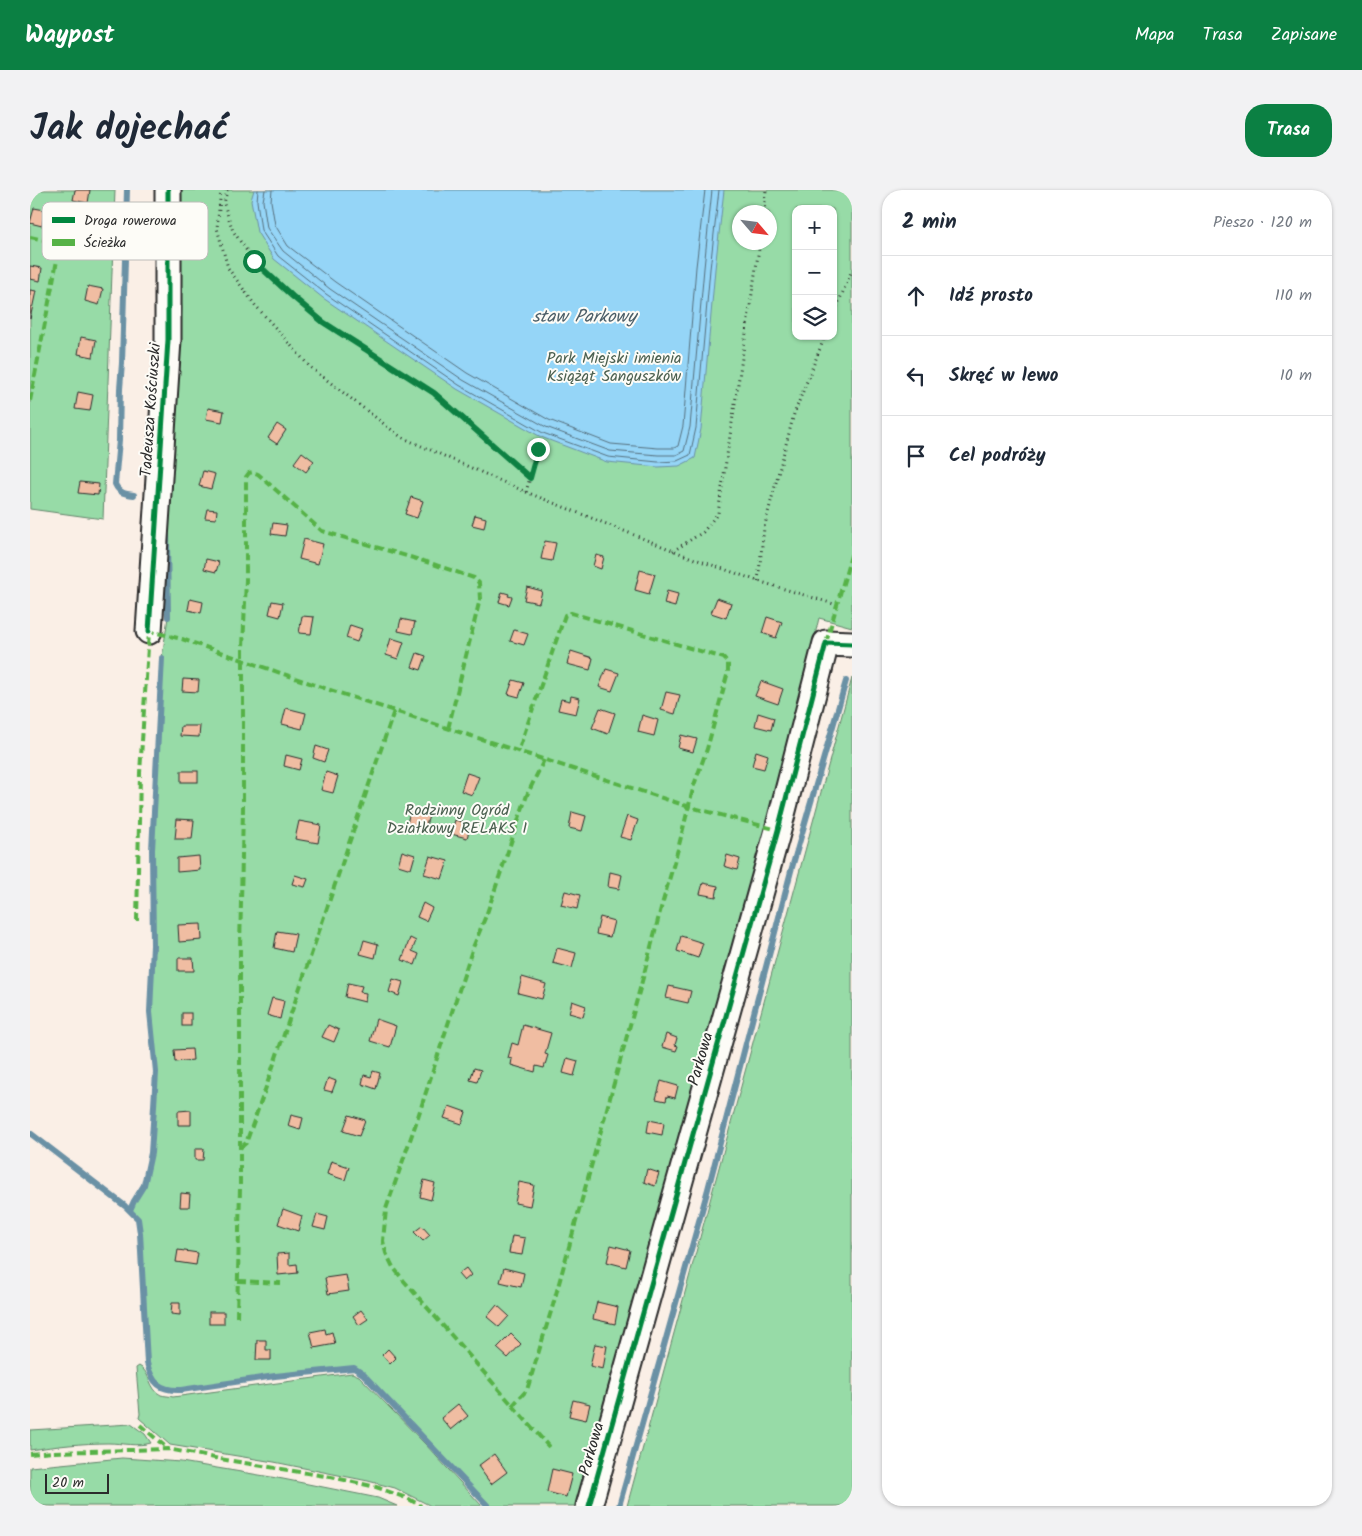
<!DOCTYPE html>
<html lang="pl">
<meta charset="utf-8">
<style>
:root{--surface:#fff;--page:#f2f2f3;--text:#1f2937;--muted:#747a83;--line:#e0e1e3;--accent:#0b8043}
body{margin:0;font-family:Kalam,sans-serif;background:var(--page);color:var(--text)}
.controls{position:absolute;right:15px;top:15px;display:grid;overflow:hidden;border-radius:10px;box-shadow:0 1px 4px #0004}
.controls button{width:45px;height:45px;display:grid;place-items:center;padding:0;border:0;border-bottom:1px solid var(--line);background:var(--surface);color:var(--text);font:25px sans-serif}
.compass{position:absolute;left:702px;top:15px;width:45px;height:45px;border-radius:50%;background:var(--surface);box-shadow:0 1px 4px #0004;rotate:118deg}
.scale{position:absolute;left:15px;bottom:12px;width:64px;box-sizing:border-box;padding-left:5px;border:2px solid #2b2b2b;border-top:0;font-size:14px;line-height:18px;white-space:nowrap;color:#2b2b2b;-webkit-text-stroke:4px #fdfcf7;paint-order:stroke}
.stop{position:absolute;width:15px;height:15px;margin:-11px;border:4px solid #0b8043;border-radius:50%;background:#fff}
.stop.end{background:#0b8043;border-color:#fff;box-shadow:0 1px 5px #0008}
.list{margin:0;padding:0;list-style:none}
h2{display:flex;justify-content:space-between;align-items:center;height:65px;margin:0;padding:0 20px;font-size:21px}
h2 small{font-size:16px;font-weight:400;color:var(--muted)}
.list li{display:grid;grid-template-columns:32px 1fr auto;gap:15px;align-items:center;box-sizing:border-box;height:80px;padding:0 20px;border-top:1px solid var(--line)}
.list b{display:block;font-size:19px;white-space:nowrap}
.list em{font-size:16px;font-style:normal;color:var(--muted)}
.icon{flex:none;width:28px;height:28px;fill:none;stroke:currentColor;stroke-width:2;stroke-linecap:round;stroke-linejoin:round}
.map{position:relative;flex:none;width:822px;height:1316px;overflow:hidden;border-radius:20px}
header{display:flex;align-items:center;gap:30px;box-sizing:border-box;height:70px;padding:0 25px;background:var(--accent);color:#fff}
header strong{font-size:24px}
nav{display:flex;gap:28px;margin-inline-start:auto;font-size:18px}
.intro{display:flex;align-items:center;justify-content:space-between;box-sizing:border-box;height:120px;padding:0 30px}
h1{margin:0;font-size:35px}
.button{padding:12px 22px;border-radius:20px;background:var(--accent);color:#fff;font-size:18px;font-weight:700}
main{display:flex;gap:30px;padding:0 30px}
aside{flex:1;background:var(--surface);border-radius:20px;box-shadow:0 1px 4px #0004}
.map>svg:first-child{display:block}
.green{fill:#97dba7;stroke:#618369;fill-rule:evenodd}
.water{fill:#95d5f7;stroke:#6b91a5}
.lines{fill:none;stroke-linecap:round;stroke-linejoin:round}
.shore{stroke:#556f7d;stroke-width:1}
.stream{stroke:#6b91a5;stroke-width:6}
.building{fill:#f0bda2;stroke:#2b2b2b}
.minor-casing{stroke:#2b2b2b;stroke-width:29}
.path{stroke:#2b2b2b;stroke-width:3;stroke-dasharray:1 4;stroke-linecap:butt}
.minor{stroke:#fdfcf7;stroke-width:25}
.quiet{stroke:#56b246;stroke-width:4;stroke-dasharray:8 4;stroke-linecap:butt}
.cycleway-casing{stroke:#fdfcf7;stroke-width:8}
.cycleway{stroke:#00873e;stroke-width:5}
.route{stroke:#0b8043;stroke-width:6}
.labels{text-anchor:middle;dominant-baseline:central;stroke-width:4;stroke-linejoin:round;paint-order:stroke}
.park-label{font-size:16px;fill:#4b6050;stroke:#fdfcf7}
.street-label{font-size:16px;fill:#2b2b2b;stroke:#fdfcf7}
.water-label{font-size:18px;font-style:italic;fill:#4b5e68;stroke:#fdfcf7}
.key{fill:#fdfcf7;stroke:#bebdba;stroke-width:1}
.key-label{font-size:14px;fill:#2b2b2b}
</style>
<header>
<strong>Waypost</strong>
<nav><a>Mapa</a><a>Trasa</a><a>Zapisane</a></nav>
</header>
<div class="intro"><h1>Jak dojechać</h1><a class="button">Trasa</a></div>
<main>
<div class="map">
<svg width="822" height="1316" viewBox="0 0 822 1316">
<rect width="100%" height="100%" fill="#faefe6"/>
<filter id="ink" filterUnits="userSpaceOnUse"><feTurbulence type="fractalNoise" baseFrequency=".02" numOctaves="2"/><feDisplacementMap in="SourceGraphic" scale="10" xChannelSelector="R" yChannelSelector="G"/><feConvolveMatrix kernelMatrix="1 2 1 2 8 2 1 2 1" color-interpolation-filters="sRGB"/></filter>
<g filter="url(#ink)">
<!-- green -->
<g class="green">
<path d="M0,0H85L73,329L0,319Z"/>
<path d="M148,0H822V437L789,428L739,637L548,1316H458L333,1184L324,1178L245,1186L151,1200C140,1201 130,1199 123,1190C112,1174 114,1137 113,1117C112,1093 111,1068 110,1043L108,1029L100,1020L104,1011L114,995L121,963L123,933L125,884L120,822L123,755L122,660L132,468L138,427V376L136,333L140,305L152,118L147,71ZM766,19H803V146H766ZM709,22H739V52H709Z"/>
<path d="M822,488V1316H597Z"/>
<path d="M109,1176C120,1181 119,1200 131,1205C134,1206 140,1206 143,1207L322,1183L329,1186L396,1255L452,1316H401L365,1298L338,1291L244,1272L140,1255L109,1228L110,1224L106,1178Z"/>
<path d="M101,1234L115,1244L121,1253C107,1257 92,1253 78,1253C52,1253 26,1256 0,1260V1240Z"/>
<path d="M92,1268L151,1272L253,1289L348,1308L367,1316H0V1277Z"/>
</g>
<!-- water -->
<path class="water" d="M224,0H694L685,79L671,239L665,268L649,276L628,277L577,272L511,247L427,199L293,108L244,69L227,42L221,10Z"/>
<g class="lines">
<!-- shore -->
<g class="shore">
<path d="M228,0L227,11L231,40L248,66L296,104L429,195L513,243L578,267L628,272L647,271L660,265L666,238L680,79L689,0"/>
<path d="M235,0L233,11L237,38L253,61L300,99L433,190L516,237L580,261L628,265H646L654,261L660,237L674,78L682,0"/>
<path d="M242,0L241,11L245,35L258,56L305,92L437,183L519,230L581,254L628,258H644L648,256L653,236L666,77L675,0"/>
</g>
<!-- stream -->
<g class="stream">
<path d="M97,0L92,173L90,199L89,250L85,294C89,303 95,304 104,305"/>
<path d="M137,346L138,427"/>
<path d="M0,943L95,1016L108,1029L110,1043L117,1173C122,1193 130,1201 151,1200L245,1186L324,1178L333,1184L458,1316"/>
<path d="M100,1020L104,1011L114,995L121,963L123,933L126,882L120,822L123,755L122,660L132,468"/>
<path d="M589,1316L678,999L761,681L816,491"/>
</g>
</g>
<!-- building -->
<g class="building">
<path d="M45,0H60L58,13L43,10Z"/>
<path d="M4,18L15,20L12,36L0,33Z"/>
<path d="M0,76L12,78L10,91L0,89Z"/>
<path d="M58,96L73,99L69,115L55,111Z"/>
<path d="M0,100L6,101L0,129Z"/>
<path d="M51,147L66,150L63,167L48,164Z"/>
<path d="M48,202L63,205L60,221L45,219Z"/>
<path d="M178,218L194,221L192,232L176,229Z"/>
<path d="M247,234L256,240L247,254L238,248Z"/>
<path d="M272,262L284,271L276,282L264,273Z"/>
<path d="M173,281L185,284L181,299L169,296Z"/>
<path d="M50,292L69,294L68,305L48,303Z"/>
<path d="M381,307L393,311L387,328L375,324Z"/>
<path d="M177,319L187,320L186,329L175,328Z"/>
<path d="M445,325L456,328L454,338L442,335Z"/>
<path d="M243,333L257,335L255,346L241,344Z"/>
<path d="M274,349L293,354L288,374L269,369Z"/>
<path d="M515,351L526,353L522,371L511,369Z"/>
<path d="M566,365L574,367L571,379L563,376Z"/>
<path d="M176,369L189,372L186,382L174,379Z"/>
<path d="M610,380L625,384L619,404L605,400Z"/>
<path d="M497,397L512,401L509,413L494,410Z"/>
<path d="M637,401L648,404L645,417L634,414Z"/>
<path d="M472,402L479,404L478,406L482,407L479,415L469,412Z"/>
<path d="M687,408L701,413L696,428L681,423Z"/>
<path d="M160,409L173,412L171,423L158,420Z"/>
<path d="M242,411L253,413L250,427L239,424Z"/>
<path d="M272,426L284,427L281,444L269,443Z"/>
<path d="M737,427L752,432L746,448L732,443Z"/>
<path d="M371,429L385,432L382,444L368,441Z"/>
<path d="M320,435L332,439L327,452L316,448Z"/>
<path d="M484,440L498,444L494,455L480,451Z"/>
<path d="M361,448L374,452L368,469L356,465Z"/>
<path d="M541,461L563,468L560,480L537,474Z"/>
<path d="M387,463L396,466L391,480L382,477Z"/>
<path d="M576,479L589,483L582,501L569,497Z"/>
<path d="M153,489L169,490L168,502L152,501Z"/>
<path d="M483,490L494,493L489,507L478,504Z"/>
<path d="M731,491L753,499L748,514L725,506Z"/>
<path d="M636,502L650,505L645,524L631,520Z"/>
<path d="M541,506L550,508L546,524L528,520L531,509L540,511Z"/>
<path d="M256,518L276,523L272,539L252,534Z"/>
<path d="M570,518L585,523L578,544L562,538Z"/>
<path d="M728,523L744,528L741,540L725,536Z"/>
<path d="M612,525L628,530L624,546L608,542Z"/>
<path d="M151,536H170L169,547L150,546Z"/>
<path d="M651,545L667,549L663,562L648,558Z"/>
<path d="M286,556L298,560L294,572L283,568Z"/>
<path d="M726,561L738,565L734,579L722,576Z"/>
<path d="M256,565L272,569L269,580L254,576Z"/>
<rect x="151" y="581" width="17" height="11"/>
<path d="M296,582L308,586L303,603L291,600Z"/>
<path d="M437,583L449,587L442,605L431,601Z"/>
<path d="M380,621L399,626L395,638L377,634Z"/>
<path d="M542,622L556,626L552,641L539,638Z"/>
<path d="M597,626L608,630L601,650L590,647Z"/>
<path d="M147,629L164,630L162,649H145Z"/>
<path d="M425,630L441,634L437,648L421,644Z"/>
<path d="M269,631L291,635L288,653L265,649Z"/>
<path d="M372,661L385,665L381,679L368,675Z"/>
<path d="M697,665L710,669L707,680L694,676Z"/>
<path d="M169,666L170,680L147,682V668Z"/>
<path d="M400,666L418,671L412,689L394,684Z"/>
<path d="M580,682L592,685L589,699L578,697Z"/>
<path d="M265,685L278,689L275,697L262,694Z"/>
<path d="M673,693L688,696L686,707L670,704Z"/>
<path d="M535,701L550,705L547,719L531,715Z"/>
<path d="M393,713L402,718L396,731L387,727Z"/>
<path d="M570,727L584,731L580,747L566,744Z"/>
<path d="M171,734L172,750L149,752L148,735Z"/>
<path d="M247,741L266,744L262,762L244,758Z"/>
<path d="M651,746L673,753L668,768L647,761Z"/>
<path d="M380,748L386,751L382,761L389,764L385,775L372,770Z"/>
<path d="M334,750L348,754L345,768L330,764Z"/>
<path d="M527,758L546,763L542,778L523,773Z"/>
<path d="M148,768H163L164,781H148Z"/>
<path d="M492,787L516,794L512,809L488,803Z"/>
<path d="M363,789L373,792L369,806L359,802Z"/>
<path d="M318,793L332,796L330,802L336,803L335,812L315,807Z"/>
<path d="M639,796L661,801L658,813L636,808Z"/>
<path d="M242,808L254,811L250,829L237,825Z"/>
<path d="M542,811L556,816L553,827L539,823Z"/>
<rect x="152" y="823" width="9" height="13"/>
<path d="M346,829L366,836L360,857L340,851Z"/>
<path d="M298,835L309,840L304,852L292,847Z"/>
<path d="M493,835L521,843L515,864L518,865L514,878L506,876L505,882L481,875L482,869L478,868L482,853L488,855Z"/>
<path d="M636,844L647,848L645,855L648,856L646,861L632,857Z"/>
<path d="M162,859L163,870L145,872L144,860Z"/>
<path d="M537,868L548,871L544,886L533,883Z"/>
<path d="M444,878L451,880L447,892L440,890Z"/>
<path d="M343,881L350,883L346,899L332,894L334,885L341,887Z"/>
<path d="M298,888L306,891L302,902L294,900Z"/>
<path d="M631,891L648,896L645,908L637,906L636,911L626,909Z"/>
<path d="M419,916L436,922L432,934L414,928Z"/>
<path d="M161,920V935H148V921Z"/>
<path d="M261,925L273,928L270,940L258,936Z"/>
<path d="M319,925L335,930L329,946L313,941Z"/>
<path d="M619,930L634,933L632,945L617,942Z"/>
<path d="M165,959H174L173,970H165Z"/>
<path d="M301,971L319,977L315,990L297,984Z"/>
<path d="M617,979L629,983L625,996L614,992Z"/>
<path d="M394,990L405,993L401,1010L390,1007Z"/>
<path d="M489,992L504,995L500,1016L485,1013Z"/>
<path d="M151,1003L160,1004L159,1017H150Z"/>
<path d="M253,1019L272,1026L268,1041L248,1034Z"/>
<path d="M287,1024L298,1027L295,1040L283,1037Z"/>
<path d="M392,1036L400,1045L393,1051L384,1042Z"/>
<path d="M482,1046L495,1048L492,1065L479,1063Z"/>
<path d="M581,1055L600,1060L596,1077L577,1072Z"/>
<path d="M148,1060L168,1063L166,1075L146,1072Z"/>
<path d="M259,1063V1075L267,1074L268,1083L248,1085L247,1064Z"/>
<path d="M436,1078L441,1085L434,1091L428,1084Z"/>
<path d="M474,1078L494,1083L491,1097L470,1092Z"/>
<path d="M316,1085L319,1101L298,1104L295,1088Z"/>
<path d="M567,1112L588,1117L585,1134L563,1129Z"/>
<path d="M142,1113H150V1125L141,1124Z"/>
<path d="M467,1115L479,1126L469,1137L457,1127Z"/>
<path d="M331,1120L338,1129L329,1135L323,1126Z"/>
<rect x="179" y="1122" width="15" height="12"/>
<path d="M295,1139L296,1144L302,1142L305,1154L284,1158L280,1142Z"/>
<path d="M481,1144L491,1154L478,1168L467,1158Z"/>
<path d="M227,1150H236V1160H241V1170H226Z"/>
<path d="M565,1154L577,1156L573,1179L560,1176Z"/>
<path d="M358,1159L366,1168L360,1174L352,1165Z"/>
<path d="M543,1210L560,1214L556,1230L539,1226Z"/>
<path d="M428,1214L438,1226L421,1240L411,1228Z"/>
<path d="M464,1264L477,1282L461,1294L448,1276Z"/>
<path d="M522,1279L542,1284L536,1307L517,1302Z"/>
</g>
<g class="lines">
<defs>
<g id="minor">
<path d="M119,441L138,150V0"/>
<path d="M559,1316L748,640L796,453L822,454"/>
</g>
</defs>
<!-- minor casing -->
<use href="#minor" class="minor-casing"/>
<!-- path -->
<g class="path">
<path d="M191,0L187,38L198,78L225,115L280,177L371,247L496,302L662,368L728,391L807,415"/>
<path d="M197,0L194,14L203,41L224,71L262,106L293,132L404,203L500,288"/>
<path d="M734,22L736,0"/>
<path d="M803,126L822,80"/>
<path d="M496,302L508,259"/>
<path d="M643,361L673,342L688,323L730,52"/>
<path d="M728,391L734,338L764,224L795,146"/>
</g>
<!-- minor -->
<use href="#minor" class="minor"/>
<!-- quiet -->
<g class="quiet">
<path d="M0,47L24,52L28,55L29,60L0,211"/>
<path d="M796,453L822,362"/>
<path d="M514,570L497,605L457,723L442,760L386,933L356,1019L353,1051L356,1063L363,1077L374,1091L519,1257"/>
<path d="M107,731L110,583L119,441L152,449L297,499L660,617L748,640"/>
<path d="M210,958L216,953L235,900L364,521"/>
<path d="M208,1091L251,1093"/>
<path d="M207,1127L210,998V758L213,619V457L216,390V287L219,283L223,282L228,284L292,341L400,373L444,388L449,393L450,409L418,539"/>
<path d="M482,1216L497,1200L523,1115L614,784L631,718L648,659L664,595L677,559L698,482V473L694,468L541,423L535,425L488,562"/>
<path d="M110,1235L138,1259"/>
<path d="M0,1264L23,1262L138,1259L190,1269L301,1287L346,1297L379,1309L391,1316"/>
</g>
<defs>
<g id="cycleway">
<path d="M119,441L138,150V0"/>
<path d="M559,1316L748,640L796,453L822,454"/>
</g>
</defs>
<!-- cycleway casing -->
<use href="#cycleway" class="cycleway-casing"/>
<!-- cycleway -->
<use href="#cycleway" class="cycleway"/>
</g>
</g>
<g class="lines" filter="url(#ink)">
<!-- route -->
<path class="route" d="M224,71L262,106L293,132L404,203L500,288L508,259"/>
</g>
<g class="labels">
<!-- park labels -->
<g class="park-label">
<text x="584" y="168">Park Miejski imienia<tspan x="584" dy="18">Książąt Sanguszków</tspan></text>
<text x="427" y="620">Rodzinny Ogród<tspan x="427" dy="18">Działkowy RELAKS I</tspan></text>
</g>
<!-- street labels -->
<g class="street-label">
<text transform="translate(121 220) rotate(-86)">Tadeusza Kościuszki</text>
<text transform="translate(671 869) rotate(-74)">Parkowa</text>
<text transform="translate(562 1259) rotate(-74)">Parkowa</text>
</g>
<!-- water labels -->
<g class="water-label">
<text x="554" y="127">staw Parkowy</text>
</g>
</g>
<!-- legend -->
<rect x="12" y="12" width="166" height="58" rx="8" class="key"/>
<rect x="22" y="27" width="23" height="6" fill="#00873e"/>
<rect x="22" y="49" width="23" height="7" fill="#56b246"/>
<g class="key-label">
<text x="54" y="35">Droga rowerowa</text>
<text x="54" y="57">Ścieżka</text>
</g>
</svg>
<div class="controls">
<button>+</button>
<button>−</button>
<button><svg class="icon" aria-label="layers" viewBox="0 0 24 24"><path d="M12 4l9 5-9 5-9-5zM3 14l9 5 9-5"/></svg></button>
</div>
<svg class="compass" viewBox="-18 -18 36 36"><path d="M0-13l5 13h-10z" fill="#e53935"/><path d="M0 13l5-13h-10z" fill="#747a83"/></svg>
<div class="scale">20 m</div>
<div class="stop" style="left:224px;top:71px"></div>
<div class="stop end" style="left:508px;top:259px"></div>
</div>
<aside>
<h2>2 min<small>Pieszo · 120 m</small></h2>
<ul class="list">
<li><svg class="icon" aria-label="ahead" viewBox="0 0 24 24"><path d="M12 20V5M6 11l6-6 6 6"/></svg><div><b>Idź prosto</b></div><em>110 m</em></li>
<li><svg class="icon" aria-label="left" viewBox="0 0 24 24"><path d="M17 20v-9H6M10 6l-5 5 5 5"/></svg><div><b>Skręć w lewo</b></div><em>10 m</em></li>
<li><svg class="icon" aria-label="arrive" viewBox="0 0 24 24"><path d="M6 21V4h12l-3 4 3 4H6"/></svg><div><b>Cel podróży</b></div></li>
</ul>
</aside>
</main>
